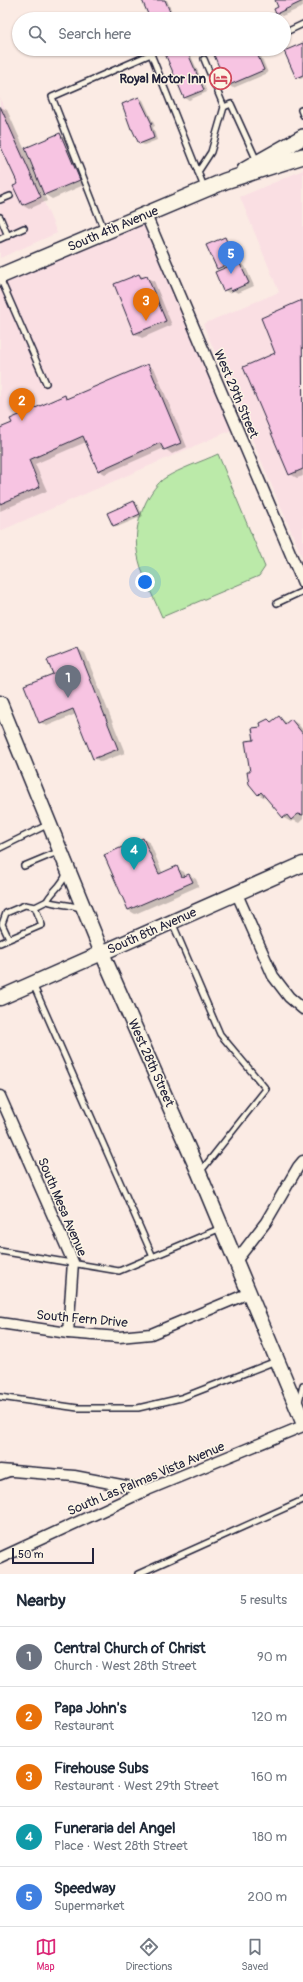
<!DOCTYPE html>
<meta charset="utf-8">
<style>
:root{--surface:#fff;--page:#f6f6f7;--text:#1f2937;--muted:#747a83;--line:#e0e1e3;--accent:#db2777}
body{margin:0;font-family:Pangolin,sans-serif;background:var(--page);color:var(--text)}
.scale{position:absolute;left:12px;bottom:10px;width:82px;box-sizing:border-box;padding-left:4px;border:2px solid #22223b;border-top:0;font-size:11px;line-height:14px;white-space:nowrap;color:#22223b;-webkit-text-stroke:3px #fcf5e5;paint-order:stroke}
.you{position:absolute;left:145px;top:582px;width:14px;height:14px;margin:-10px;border:3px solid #fff;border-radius:50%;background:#1a73e8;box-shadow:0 0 0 6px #1a73e833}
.badge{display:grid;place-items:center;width:26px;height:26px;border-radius:50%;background:var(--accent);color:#fff;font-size:13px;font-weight:700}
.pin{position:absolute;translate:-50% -33px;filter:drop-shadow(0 1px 2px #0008)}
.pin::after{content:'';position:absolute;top:21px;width:14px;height:12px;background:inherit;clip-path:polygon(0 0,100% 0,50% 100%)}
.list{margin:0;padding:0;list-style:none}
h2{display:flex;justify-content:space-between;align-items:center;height:52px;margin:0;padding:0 16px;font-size:17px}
h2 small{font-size:13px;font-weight:400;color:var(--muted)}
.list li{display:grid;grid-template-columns:26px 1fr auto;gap:12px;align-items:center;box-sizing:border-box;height:60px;padding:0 16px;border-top:1px solid var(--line)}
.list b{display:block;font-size:15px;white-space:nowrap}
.list p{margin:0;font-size:13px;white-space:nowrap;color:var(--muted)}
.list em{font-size:13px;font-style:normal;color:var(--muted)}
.icon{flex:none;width:22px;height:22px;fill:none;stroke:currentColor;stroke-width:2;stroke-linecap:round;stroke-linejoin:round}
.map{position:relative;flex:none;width:303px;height:1574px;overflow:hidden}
.search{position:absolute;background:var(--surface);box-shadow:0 1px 3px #0004;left:12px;right:12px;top:12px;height:44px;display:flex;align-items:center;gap:10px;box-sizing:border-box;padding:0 14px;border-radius:22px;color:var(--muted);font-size:15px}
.sheet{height:352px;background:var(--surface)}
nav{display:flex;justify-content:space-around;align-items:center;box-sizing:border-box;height:56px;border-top:1px solid var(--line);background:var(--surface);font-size:11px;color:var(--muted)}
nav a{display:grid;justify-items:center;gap:2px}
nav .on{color:var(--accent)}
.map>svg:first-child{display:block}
.built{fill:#fadfe3}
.green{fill:#bbeaa9;stroke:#6e8672}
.shadow{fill:#0003}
.building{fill:#f7c4e2;stroke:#22223b}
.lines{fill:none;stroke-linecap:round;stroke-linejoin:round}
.lane-casing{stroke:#22223b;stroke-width:8}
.street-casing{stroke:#22223b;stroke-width:13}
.secondary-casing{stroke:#22223b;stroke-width:17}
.primary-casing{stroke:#22223b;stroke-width:18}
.lane{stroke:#fcf5e5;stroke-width:5}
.street{stroke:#fcf5e5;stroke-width:10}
.secondary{stroke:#fcf5e5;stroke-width:14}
.primary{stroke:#fcf5e5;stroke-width:15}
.labels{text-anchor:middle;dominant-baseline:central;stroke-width:3;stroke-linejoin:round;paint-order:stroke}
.poi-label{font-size:13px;font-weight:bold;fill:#22223b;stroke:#fcf5e5;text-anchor:end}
.street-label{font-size:13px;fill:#22223b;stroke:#fcf5e5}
</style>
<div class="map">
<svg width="303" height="1574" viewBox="0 0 303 1574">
<rect width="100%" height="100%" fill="#fbebe4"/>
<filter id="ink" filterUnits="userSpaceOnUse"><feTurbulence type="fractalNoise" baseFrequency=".025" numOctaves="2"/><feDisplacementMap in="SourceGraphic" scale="8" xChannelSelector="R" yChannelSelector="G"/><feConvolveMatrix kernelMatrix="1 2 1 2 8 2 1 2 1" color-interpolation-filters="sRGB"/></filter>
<g filter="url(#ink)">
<!-- built -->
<g class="built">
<path d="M0,97L57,233L0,258Z"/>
<path d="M303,170V559L203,324L279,292L240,197Z"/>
<path d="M146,215L236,428L0,531V277Z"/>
</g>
<!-- green -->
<path class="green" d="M218,454L265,567L259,576L162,617C144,575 124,547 146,502C150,494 158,482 165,478C181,468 201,462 218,454Z"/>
<!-- shadow -->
<g class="shadow">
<path d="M143,0H167L175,19H151Z"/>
<path d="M276,0H303V7L282,16L277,13L280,8Z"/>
<path d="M303,44V78L300,79L296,77Z"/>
<path d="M164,49H188L207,92L189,100L185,98Z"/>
<path d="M229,49H258L268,73L233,88L228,85Z"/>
<path d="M139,98L143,100L155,126L153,127L157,140L144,145L140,143Z"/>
<path d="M0,107L7,110L28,157L60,135L67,139L86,184L52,199L44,194L47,201L29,209L22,205L19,185L0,143Z"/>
<path d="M225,238L236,261L219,269L217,268Z"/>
<path d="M239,263L245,266L254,286L238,293L234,291L229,293L224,290L216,273Z"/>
<path d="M139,275L154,281L172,325L142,338L135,334Z"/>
<path d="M302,302L303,476L297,478L290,474L277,354L262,319Z"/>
<path d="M148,365L155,370L187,447L172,454L164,448L105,474L98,470L86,442L35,464L47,491L0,511V429L65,396L69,399Z"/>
<path d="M134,502L137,504L143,516L117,527L113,525Z"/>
<path d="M78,649L85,653L125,753L101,762L94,758L76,714L47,726L40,722L54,674Z"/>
<path d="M279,717L287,723L291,720L298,724L303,730V819L299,823L293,820L291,822L284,818L267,797L265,798L258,794L251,773L255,741L262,727Z"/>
<path d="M143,839L150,843L163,874L177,868L184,872L186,876L189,875L196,879L199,886L135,914L128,910Z"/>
</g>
<!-- building -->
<g class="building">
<path d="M142,0H165L173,19H150Z"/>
<path d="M275,0H303V1L276,14L274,9L278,7Z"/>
<path d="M303,43V75L296,78L284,51Z"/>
<path d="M163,49H186L204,90L184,98Z"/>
<path d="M227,49H255L264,70L227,86L214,55Z"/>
<path d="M139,97L152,124L150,125L154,138L139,144L132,129H131L122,104Z"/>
<path d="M0,106L41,197L22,205L13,186L18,184L0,145Z"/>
<path d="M60,133L80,180L44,195L25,148Z"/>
<path d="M225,237L235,261L217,269L206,245Z"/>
<path d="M239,262L249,283L231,291L230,288L223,291L215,272Z"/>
<path d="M139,274L141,278L147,276L166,321L134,334L114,284Z"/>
<path d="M302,300L303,469L289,475L243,367L275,353L261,318Z"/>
<path d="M148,364L181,443L164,450L160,443L98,471L83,436L29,460L40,487L0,504V428L12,423L10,419L65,395L66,399Z"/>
<path d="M134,501L140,514L113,526L107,513Z"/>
<path d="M78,648L118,749L93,759L73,709L39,723L24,685L53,674L47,660Z"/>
<path d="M279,716L285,724L291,719L303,734V815L298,814L291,820L287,815L283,818L261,792L258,795L249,784L247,772H250L245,741L254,740L252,728L261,727L260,723L268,719L271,722Z"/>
<path d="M143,838L159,874L177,866L182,877L189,874L193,882L128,910L104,855Z"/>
</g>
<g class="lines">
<defs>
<g id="lane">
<path d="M284,33L303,24"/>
<path d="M224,107L231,104L257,161"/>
<path d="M301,110L303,115"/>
<path d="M198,172L211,152L224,107L204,59"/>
<path d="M0,200L10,196"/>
<path d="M0,217L8,236"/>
<path d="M104,230L52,97L151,54L204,187"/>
<path d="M0,239L24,228"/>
<path d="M0,278L46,383"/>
<path d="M277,603L303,591"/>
<path d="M0,848L49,824"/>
<path d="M24,866L60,851"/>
<path d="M66,874C62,886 52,891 47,901C58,905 69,904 80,908"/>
<path d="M35,907L47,901"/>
<path d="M172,922L220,1034L266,1089L201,1171"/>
<path d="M0,943L42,925L35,907L25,905L6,913L2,924L9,939"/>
<path d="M33,984L153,1257"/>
<path d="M0,1251L119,1271L221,1228"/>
<path d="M0,1397L78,1408H138L181,1398L276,1361"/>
<path d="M299,1402L303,1385"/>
<path d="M0,1477L11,1473"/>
<path d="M138,1574L303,1500"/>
</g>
<g id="street">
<path d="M146,215L303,583"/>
<path d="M237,894L273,976L289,997L303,1009"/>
<path d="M0,1096L73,1262L68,1333"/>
<path d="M236,1261L266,1222L298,1167L303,1161"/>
<path d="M0,1323L68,1333L119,1337L151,1334L249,1293"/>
<path d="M0,1470L74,1476L147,1490"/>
<path d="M0,1558L147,1490L303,1426"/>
</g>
<g id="secondary">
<path d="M0,703L102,953L199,1173L303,1422"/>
<path d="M0,998L303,864"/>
</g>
<g id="primary">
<path d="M245,170L303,137"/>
<path d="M0,276L225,181L303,156"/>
</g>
</defs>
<!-- lane casing -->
<use href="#lane" class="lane-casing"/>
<!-- street casing -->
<use href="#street" class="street-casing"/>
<!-- secondary casing -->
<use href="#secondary" class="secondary-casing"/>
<!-- primary casing -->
<use href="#primary" class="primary-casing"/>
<!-- lane -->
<use href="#lane" class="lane"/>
<!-- street -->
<use href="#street" class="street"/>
<!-- secondary -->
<use href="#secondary" class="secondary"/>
<!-- primary -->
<use href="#primary" class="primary"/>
</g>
</g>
<!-- icons -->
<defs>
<symbol id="hotel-ring" viewBox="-11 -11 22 22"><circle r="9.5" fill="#fcf5e5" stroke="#d1495b" stroke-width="1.5"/><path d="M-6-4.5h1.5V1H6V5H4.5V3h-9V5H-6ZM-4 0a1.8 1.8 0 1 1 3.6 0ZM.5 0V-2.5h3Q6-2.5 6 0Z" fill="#d1495b"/></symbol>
</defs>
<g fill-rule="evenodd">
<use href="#hotel-ring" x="208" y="66" width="25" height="25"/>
</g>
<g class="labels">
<!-- poi labels -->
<g class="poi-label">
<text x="206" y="79">Royal Motor Inn</text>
</g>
<!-- street labels -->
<g class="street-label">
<text transform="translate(113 229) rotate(-23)">South 4th Avenue</text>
<text transform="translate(236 394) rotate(67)">West 29th Street</text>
<text transform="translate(152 931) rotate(-24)">South 8th Avenue</text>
<text transform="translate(151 1063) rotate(66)">West 28th Street</text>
<text transform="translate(62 1207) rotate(67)">South Mesa Avenue</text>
<text transform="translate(82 1319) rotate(5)">South Fern Drive</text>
<text transform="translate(146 1479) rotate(-23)">South Las Palmas Vista Avenue</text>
</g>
</g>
</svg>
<div class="scale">50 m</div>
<div class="you"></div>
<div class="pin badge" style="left:68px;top:698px;background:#6b7280">1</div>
<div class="pin badge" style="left:22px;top:421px;background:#e8710a">2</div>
<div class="pin badge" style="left:146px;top:321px;background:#e8710a">3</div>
<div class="pin badge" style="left:134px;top:870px;background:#0f9aa8">4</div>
<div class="pin badge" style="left:231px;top:274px;background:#3f7fe0">5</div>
<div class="search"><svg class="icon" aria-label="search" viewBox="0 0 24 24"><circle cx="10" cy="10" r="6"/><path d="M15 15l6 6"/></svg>Search here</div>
</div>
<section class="sheet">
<h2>Nearby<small>5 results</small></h2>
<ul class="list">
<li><span class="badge" style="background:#6b7280">1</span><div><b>Central Church of Christ</b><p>Church · West 28th Street</p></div><em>90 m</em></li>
<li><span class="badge" style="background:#e8710a">2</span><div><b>Papa John's</b><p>Restaurant</p></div><em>120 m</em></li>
<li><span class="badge" style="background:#e8710a">3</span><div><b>Firehouse Subs</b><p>Restaurant · West 29th Street</p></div><em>160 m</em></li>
<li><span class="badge" style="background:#0f9aa8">4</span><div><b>Funeraria del Angel</b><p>Place · West 28th Street</p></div><em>180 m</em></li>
<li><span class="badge" style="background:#3f7fe0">5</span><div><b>Speedway</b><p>Supermarket</p></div><em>200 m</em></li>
</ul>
</section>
<nav>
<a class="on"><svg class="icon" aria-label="map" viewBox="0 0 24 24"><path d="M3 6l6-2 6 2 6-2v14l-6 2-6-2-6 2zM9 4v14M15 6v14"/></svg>Map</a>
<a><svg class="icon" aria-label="directions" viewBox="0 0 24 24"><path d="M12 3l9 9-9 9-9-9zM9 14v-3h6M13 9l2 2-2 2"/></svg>Directions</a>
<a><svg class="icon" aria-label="saved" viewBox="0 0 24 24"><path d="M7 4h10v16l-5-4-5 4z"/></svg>Saved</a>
</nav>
